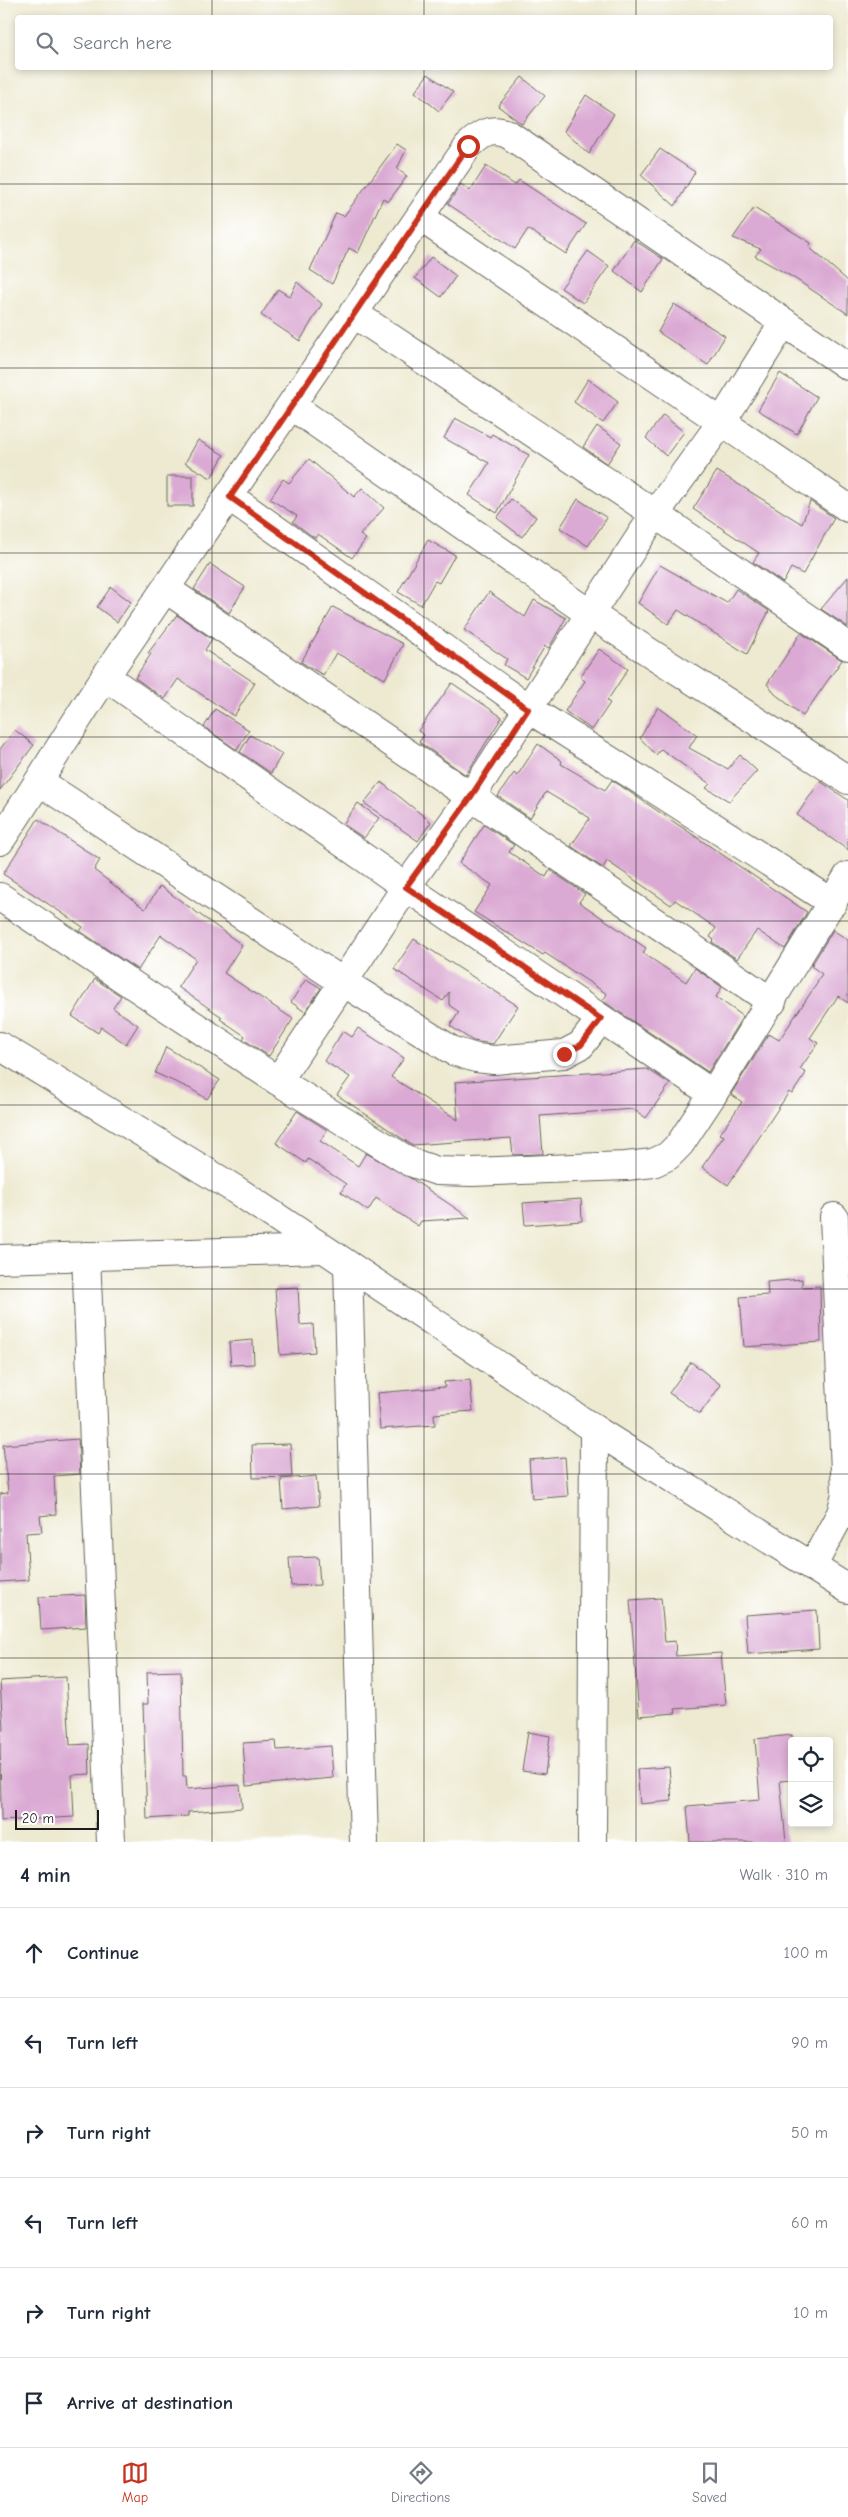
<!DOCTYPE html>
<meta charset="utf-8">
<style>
:root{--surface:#fff;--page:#f6f6f7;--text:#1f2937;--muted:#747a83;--line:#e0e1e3;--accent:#c8321e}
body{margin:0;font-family:"Comic Neue",sans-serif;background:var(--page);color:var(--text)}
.controls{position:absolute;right:15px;bottom:15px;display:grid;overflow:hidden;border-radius:5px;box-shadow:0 2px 8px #0003}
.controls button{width:45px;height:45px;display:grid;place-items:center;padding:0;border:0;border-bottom:1px solid var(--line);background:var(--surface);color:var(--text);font:25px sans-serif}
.scale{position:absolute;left:15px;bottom:12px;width:84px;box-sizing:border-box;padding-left:5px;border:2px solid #1c1c1c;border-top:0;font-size:14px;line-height:18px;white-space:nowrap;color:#1c1c1c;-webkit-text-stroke:4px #fff;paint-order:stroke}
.stop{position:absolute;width:15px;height:15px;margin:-11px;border:4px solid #c8321e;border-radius:50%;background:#fff}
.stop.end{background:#c8321e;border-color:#fff;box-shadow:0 1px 5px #0008}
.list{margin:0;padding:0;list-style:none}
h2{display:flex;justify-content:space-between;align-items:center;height:65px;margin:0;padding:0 20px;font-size:21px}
h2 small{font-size:16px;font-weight:400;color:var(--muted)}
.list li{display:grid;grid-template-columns:32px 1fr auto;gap:15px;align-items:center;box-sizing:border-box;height:90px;padding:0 20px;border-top:1px solid var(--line)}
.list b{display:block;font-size:19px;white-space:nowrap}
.list em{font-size:16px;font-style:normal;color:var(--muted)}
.icon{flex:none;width:28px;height:28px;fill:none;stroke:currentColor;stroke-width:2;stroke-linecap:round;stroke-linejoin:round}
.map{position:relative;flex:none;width:848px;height:1842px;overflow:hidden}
.search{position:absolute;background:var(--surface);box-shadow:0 2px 8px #0003;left:15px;right:15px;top:15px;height:55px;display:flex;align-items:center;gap:12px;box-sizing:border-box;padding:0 18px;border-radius:5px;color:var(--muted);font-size:19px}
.sheet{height:605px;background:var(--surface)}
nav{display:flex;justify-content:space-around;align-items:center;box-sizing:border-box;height:70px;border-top:1px solid var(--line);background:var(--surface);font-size:14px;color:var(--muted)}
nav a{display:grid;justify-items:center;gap:2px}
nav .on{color:var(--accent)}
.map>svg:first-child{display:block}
.building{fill:#dbaad4}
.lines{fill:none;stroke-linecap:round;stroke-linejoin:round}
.minor-casing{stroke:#66645c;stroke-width:30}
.minor{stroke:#fff;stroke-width:28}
.route{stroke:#c8321e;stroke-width:6}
.grid{fill:none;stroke:#1c1c1c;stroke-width:1;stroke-opacity:0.55}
</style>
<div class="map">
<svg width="848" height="1842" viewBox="0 0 848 1842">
<rect width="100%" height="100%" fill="#fff"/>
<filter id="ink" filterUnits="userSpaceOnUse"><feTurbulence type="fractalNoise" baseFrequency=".02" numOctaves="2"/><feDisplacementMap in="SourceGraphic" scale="10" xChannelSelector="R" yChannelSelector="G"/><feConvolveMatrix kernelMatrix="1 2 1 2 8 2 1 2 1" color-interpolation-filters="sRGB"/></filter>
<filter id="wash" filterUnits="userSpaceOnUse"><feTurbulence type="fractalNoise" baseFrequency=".0096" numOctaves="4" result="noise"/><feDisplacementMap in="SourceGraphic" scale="20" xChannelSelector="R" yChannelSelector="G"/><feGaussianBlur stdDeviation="1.12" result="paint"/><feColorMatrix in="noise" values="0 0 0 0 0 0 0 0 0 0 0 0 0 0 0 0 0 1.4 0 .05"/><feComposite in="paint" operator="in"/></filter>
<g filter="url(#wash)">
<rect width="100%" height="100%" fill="#eeead2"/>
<g id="blocks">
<!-- building -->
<g class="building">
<path d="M428,74L453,92L439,111L415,92Z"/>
<path d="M522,77L545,96L522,124L498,106Z"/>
<path d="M586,95L614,114L589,154L564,131Z"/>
<path d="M397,144L406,150L397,169L407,176L388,202L383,198L358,253L349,248L332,284L310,270L336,213L344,216Z"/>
<path d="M660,149L695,172L675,206L641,175Z"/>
<path d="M486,166L515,185L519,180L586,224L566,254L528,229L515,249L448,204L461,184L470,191Z"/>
<path d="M754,208L811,243L809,247L848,281V314L794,278L755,256L761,249L733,238Z"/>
<path d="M634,240L663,259L642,292L614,271Z"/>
<path d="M588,251L609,266L583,303L561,288Z"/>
<path d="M431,257L456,276L441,297L415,278Z"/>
<path d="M297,282L322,304L300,341L261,315L278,289L290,297Z"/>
<path d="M674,304L725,336L708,365L658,332Z"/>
<path d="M780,373L817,397L797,434L758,410Z"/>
<path d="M588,379L618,402L603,423L574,402Z"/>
<path d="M663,415L684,432L666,456L646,438Z"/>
<path d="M455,418L490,437L492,434L529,455L497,513L469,495L489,463L444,438Z"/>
<path d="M597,426L621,443L607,464L583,447Z"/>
<path d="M198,440L224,455L211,478L185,463Z"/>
<path d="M309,459L354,497L362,488L384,508L360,535L366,539L352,558L318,534L315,538L293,522L297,516L270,499L283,479L289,483Z"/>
<path d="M717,471L802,524L810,501L834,518L803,574L791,568L783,583L753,562L759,553L693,509Z"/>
<rect x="167" y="476" width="26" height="30"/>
<path d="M511,499L536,517L522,537L497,518Z"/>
<path d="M578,499L607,518L588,546L560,528Z"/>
<path d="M428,540L455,555L439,583L435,581L421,605L398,592Z"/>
<path d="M210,564L245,587L229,613L194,589Z"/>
<path d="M660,565L727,603L736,589L769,611L747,654L678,610L668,624L638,603Z"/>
<path d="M848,577V627L821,609Z"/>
<path d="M111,587L131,602L117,622L97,607Z"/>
<path d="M489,592L525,617L534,600L566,618L549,648L545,646L526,678L504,665L507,659L464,630Z"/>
<path d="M333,607L403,644L385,679L336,653L323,675L301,662Z"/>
<path d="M177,615L212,639L205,650L255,683L234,716L178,679L165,699L135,678L151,654L148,653Z"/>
<path d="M801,633L842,660L803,716L775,694L767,684Z"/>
<path d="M599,649L628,669L607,701L610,703L592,730L565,711L585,681L580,677Z"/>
<path d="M452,683L502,717L466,775L419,742L424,735L418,731Z"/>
<path d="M658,707L697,735L689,748L728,769L740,755L757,771L729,801L706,788L710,784L661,749L656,755L640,738Z"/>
<path d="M215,709L249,730L237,750L204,727Z"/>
<path d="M15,730L34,745L0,790V749Z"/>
<path d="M250,735L282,754L271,773L240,752Z"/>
<path d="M538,744L562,761L561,764L605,790L612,780L807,912L785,949L757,930L737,959L712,942L714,940L710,937L716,928L675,900L671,905L607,861L603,868L571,846L590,818L546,792L530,818L498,796L514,773L517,776Z"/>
<path d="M820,781L848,800V850L797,815Z"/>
<path d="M381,782L431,822L418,841L364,803Z"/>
<path d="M358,803L379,818L364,838L343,824Z"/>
<path d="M38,819L100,860L94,870L145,909L160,886L242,945L224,973L293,1019L269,1056L243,1039L245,1036L220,1019L222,1017L178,987L196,959L161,935L138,970L80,931L83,927L3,874Z"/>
<path d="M484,825L514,845L509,852L546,877L550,870L585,894L579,902L646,948L643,953L686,982L695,968L722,987L716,997L743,1016L708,1072L603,1001L607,994L545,953L543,955L474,912L492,885L459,863Z"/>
<path d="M833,930L848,940V1003L838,996L810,1038L818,1043L800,1069L806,1073L792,1094L789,1092L728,1185L702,1167L724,1136L720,1134L742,1102L731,1094L769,1034L779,1040L818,982L817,981L822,974L811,966Z"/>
<path d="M414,939L518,1006L493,1044L473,1041L450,1026L459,1012L449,1005V992L443,1001L394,969Z"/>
<path d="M95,979L121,996L113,1008L138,1025L126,1044L101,1027L98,1033L72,1016Z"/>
<path d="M306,979L321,988L305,1012L291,1002Z"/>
<path d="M358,1028L404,1058L391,1077L458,1120L455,1082L647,1069L670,1084L646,1118L633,1109L540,1116L543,1154L513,1155L511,1138L412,1145L337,1095L350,1077L324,1061L343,1031L352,1037Z"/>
<path d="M166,1047L220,1080L207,1099L191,1089L155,1073Z"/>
<path d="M297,1111L327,1130L320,1141L358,1166L366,1153L412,1179L470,1218L421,1221L418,1226L376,1198L368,1211L341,1192L346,1184L308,1159L306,1163L276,1143Z"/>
<path d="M581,1199L582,1221L525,1225L523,1203Z"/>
<path d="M802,1279V1287L820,1286L821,1342L744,1347L740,1297L768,1295L767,1282Z"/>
<path d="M298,1287L300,1325L313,1324L315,1352L280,1355L275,1288Z"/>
<path d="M253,1340L254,1364L231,1365L229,1342Z"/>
<path d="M691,1362L721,1385L700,1414L669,1393Z"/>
<path d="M470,1380L473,1411L434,1414L435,1425L380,1429L377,1393L445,1387L444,1382Z"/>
<path d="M78,1439L80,1474L54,1476L56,1514L40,1516L42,1532L26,1533L29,1580L0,1582V1494L8,1493L3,1445Z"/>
<path d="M290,1444L292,1477L253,1478L252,1445Z"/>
<path d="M565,1457L568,1496L532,1499L529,1460Z"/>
<path d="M316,1476L319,1506L283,1509L281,1479Z"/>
<path d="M318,1557L320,1585L291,1586L289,1558Z"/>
<path d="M85,1595L86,1627L41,1630L39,1597Z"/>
<path d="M661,1598L665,1642L675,1641L676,1656L721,1653L726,1705L675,1709L676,1713L639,1716L630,1600Z"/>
<path d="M817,1610L819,1649L748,1654L745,1615Z"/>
<path d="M181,1671L183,1776H186L187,1789L240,1785L242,1808L188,1812V1816L147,1819L143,1704H148L147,1672Z"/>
<path d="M66,1677L70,1745L89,1744L90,1774L72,1775L74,1817L1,1821L0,1730H3L0,1681Z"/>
<path d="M528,1732L550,1736L545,1774L522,1771Z"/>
<path d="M792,1735V1780L780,1781L786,1842H690L687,1806L760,1800L755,1739Z"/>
<path d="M276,1741L277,1750L331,1746L333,1778L246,1786L243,1743Z"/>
<path d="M669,1767L672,1801L640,1804L637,1769Z"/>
</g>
</g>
</g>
<g filter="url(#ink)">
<use href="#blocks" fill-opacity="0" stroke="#66645c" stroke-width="1"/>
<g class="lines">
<defs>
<g id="minor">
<path d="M420,217L848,508"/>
<path d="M353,313L655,514L848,646"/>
<path d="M292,406L590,614L848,780"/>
<path d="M230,497L529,709L833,903"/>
<path d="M166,589L772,1002"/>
<path d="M106,677L406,887L713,1094"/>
<path d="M40,782L343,982L453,1051L476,1058L494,1060L564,1054L581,1045L601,1019"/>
<path d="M0,841C37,786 70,729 107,674C227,498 348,322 468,146C481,134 490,127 508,134L848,366"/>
<path d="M0,897L278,1081L410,1162L437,1171L472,1172L626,1166L653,1163L668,1156L680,1144L713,1094L848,876"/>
<path d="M0,1046L233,1188L594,1429L848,1589"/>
<path d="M278,1081L406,887L470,798L655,514L721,423L784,322"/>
<path d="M86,1256L111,1842"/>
<path d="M0,1259L322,1249"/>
<path d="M348,1266L364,1842"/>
<path d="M812,1567L841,1513L846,1494L834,1217"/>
<path d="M592,1842L594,1429"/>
</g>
</defs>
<!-- minor casing -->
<use href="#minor" class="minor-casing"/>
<!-- minor -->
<use href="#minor" class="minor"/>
</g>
</g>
<g class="lines" filter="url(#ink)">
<!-- route -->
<path class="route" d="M468,146L230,497L528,709L470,798L406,887L601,1019L581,1045L564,1054"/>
</g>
<!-- grid -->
<path class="grid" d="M212,0V18M424,0V18M636,0V18M212,68V1842M424,68V1842M636,68V1842M0,184H848M0,368H848M0,553H848M0,737H848M0,921H848M0,1105H848M0,1289H848M0,1474H848M0,1658H848"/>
</svg>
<div class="controls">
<button><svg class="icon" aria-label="locate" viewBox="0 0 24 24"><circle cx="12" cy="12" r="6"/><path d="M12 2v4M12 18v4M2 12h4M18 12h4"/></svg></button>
<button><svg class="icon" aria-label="layers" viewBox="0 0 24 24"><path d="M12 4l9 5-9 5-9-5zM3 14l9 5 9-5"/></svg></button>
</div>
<div class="scale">20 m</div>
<div class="stop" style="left:468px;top:146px"></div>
<div class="stop end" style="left:564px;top:1054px"></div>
<div class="search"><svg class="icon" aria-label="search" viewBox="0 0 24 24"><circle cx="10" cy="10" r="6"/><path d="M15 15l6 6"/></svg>Search here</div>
</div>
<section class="sheet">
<h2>4 min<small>Walk · 310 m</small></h2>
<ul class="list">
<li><svg class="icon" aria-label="ahead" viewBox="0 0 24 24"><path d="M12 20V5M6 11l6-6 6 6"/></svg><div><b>Continue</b></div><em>100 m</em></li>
<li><svg class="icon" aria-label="left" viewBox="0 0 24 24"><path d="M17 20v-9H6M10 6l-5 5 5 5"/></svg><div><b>Turn left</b></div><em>90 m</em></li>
<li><svg class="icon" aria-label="right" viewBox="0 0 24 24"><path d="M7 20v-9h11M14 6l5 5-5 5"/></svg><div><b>Turn right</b></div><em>50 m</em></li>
<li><svg class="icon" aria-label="left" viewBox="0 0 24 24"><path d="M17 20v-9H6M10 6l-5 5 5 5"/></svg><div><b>Turn left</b></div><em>60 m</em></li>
<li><svg class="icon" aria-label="right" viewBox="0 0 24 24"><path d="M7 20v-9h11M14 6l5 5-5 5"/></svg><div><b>Turn right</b></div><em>10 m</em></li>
<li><svg class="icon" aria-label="arrive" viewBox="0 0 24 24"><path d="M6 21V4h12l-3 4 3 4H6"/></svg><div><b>Arrive at destination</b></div></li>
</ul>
</section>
<nav>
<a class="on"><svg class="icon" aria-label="map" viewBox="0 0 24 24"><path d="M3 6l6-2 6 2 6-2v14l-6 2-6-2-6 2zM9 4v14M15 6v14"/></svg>Map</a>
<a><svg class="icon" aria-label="directions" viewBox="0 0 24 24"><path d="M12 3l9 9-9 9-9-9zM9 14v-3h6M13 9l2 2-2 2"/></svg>Directions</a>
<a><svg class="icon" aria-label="saved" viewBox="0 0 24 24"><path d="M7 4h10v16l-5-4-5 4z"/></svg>Saved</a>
</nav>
